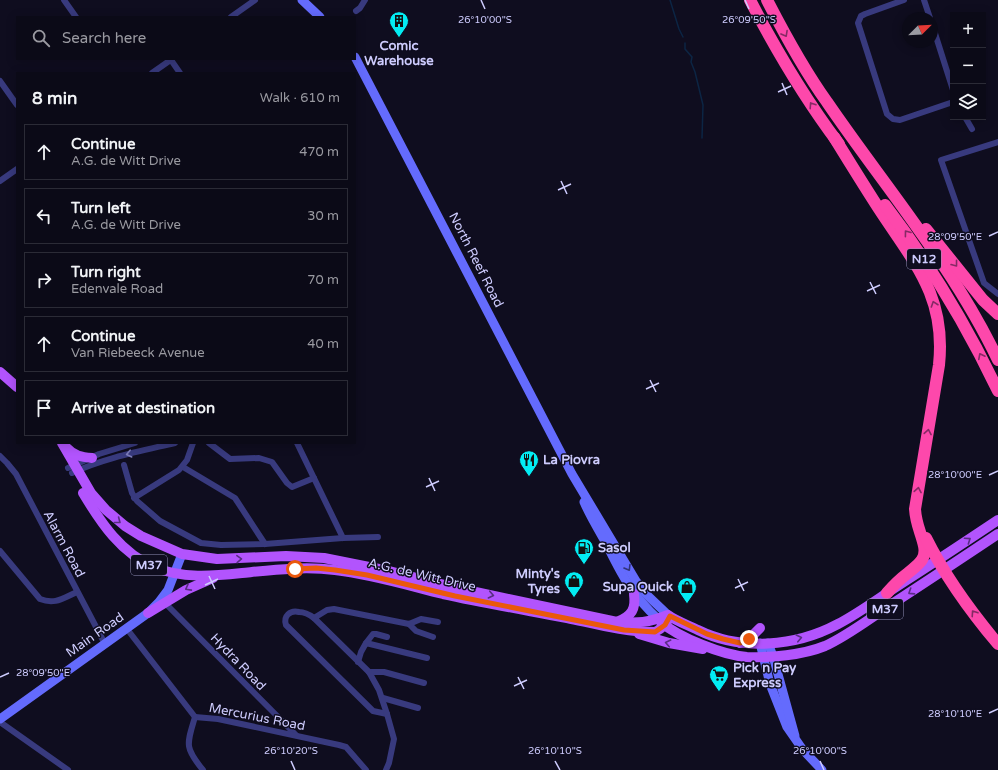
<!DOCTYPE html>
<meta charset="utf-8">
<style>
:root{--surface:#0b0a17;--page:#141320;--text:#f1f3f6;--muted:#9a9aa1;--line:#2b2b36}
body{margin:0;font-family:"Varela Round",sans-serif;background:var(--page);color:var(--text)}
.controls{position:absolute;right:12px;top:12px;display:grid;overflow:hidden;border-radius:0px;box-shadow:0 2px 10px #0003}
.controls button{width:36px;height:36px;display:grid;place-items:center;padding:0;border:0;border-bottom:1px solid var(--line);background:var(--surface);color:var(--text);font:20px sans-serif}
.compass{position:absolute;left:902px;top:12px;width:36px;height:36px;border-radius:50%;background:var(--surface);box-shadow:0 2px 10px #0003;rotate:66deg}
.stop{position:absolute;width:12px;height:12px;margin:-9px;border:3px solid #ea580c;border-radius:50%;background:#fff}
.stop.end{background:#ea580c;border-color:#fff;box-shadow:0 1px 4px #0008}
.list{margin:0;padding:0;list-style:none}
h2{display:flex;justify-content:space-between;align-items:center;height:52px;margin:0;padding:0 16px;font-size:17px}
h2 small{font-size:13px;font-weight:400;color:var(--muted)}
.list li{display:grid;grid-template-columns:26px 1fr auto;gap:12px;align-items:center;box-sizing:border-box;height:56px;margin:0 8px 8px;padding:0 8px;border:1px solid var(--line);border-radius:0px}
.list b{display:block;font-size:15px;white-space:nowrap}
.list p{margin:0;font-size:13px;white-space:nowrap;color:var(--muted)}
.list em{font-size:13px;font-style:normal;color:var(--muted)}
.icon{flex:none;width:22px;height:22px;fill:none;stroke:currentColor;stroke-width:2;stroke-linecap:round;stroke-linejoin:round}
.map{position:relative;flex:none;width:998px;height:770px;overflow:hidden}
.search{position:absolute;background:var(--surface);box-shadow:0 2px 10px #0003;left:16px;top:16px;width:340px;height:44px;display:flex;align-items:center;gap:10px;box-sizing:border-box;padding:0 14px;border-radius:0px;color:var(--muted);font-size:15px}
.panel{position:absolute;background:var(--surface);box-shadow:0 2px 10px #0003;left:16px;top:72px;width:340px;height:372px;border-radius:0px}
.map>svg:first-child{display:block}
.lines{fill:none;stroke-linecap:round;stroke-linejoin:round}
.stream{stroke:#0c2544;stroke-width:1.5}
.street{stroke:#383a7e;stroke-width:6}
.secondary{stroke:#646bfd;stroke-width:9}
.primary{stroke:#b254fd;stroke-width:10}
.highway{stroke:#fd48ab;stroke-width:12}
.oneway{stroke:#862a65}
.oneway2{stroke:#7c7cb8}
.oneway3{stroke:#582d83}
.oneway4{stroke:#313378}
.route{stroke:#ea580c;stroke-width:5}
.ticks{fill:none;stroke:#ceccfe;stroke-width:1.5}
.labels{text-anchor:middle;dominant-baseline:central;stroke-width:3;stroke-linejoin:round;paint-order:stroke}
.shield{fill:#0f0d1f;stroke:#9593bb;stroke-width:1}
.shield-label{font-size:12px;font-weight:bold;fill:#ceccfe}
.poi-label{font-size:13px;font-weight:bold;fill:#ceccfe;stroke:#0f0d1f;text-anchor:start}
.street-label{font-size:13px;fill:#ceccfe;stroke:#0f0d1f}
.ticks-label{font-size:10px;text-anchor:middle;fill:#ceccfe;stroke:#0f0d1f;stroke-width:3;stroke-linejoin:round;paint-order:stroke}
</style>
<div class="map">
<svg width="998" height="770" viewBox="0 0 998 770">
<rect width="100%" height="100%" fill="#0f0d1f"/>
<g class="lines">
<!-- stream -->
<g class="stream">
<path d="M670,0L679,29L683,37"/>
<path d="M685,43V49L692,57L691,62L695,72L703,105L702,138"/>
</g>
<!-- street -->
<g class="street">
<path d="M64,0L76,17"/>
<path d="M904,0L865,14L861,16L858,23L887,114L893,119L900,120L953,102"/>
<path d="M924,0L930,18"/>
<path d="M356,11L360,8L365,0"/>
<path d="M231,17L255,0"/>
<path d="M932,24L953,90"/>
<path d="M171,60L180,73"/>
<path d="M152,73L172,59"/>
<path d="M0,81L17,105"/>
<path d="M965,117L972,129"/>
<path d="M998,142L941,160L984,283L998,294"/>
<path d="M0,181L17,169"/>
<path d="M209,443L230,459L259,458L272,462L287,483L292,487L314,478"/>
<path d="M297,443L343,538"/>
<path d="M0,456L7,463L16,474L105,644"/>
<path d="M124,465L132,493L137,501L160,521L201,543L221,545L265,544L343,538L378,537"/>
<path d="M183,467L235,498L265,544"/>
<path d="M68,468L99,454L135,443"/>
<path d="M72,473C104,458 141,451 175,443"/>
<path d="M134,498L179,470L187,460L193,443"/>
<path d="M0,551L40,599C55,605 63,598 77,592"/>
<path d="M165,603L296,735"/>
<path d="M314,618C310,615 304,612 299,612C290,610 283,616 286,625L373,711L387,714"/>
<path d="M409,624L416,631L433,637"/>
<path d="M127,629L195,717"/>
<path d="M366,643L373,634H376L387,637"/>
<path d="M358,662L361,652L366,643L427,658"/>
<path d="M369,672H384L424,683"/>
<path d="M383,698L418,708"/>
<path d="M195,717L218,719L339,745L346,747L366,770"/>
<path d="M195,717C187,744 184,747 203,770"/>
<path d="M0,722L68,770"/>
<path d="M386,770L389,763L394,739L387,714L379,690L369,672L314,618L327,610L334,609L409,624L421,619L438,622"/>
</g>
<!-- secondary -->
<g class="secondary">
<path d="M302,0L320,17"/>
<path d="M355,57L572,474L636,581L647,595L668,615"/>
<path d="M584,502C590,516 598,529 606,543C621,574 632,595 658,619"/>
<path d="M760,643L770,684L787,727L803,750L822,770"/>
<path d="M768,643L773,656L795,736"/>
<path d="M0,719L148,613L159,602L168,590L182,554"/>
</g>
<!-- primary -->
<g class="primary">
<path d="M0,372L17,387"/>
<path d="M62,443L91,493L106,510L125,526L141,536L182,554L217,559L286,556L324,558L389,571L457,588L617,622C638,623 648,623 668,615C676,621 688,625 698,630C741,651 795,647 838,624C859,613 879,598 899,585C932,564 965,542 998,520"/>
<path d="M67,448C74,456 82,457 92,458"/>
<path d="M83,493C101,523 121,553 154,567C182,579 213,576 242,573C272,570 304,566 335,570C371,574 407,585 443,594C484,603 525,610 567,618C596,624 625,632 655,632C662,629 666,623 670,617"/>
<path d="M148,613L186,590L213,578"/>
<path d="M617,622C632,616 636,609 634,594"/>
<path d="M661,622C679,638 723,655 747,657C770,658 803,655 825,646C847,636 869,619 889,606C926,582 962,558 998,534"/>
<path d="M639,634L669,643L703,649"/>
<path d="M740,643L749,639L760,628"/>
</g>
<!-- highway -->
<g class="highway">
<path d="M750,0C776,50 805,99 839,144"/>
<path d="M767,0C785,35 804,70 827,102C885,187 954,267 998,360"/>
<path d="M834,137C850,163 866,189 883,215C917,266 946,299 939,365L915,509C916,525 921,532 924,546C927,560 917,565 908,573C900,579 893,586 887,593"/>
<path d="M885,205C930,264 966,324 998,391"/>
<path d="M926,229L983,300L998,314"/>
<path d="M926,538C945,576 971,612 998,644"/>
</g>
</g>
<!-- one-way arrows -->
<defs><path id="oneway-chevron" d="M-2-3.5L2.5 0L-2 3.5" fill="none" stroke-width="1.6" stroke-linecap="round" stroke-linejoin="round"/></defs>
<g class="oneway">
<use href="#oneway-chevron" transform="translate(785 34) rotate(61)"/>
<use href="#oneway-chevron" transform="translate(812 105) rotate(-123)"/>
<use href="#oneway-chevron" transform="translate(907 233) rotate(-127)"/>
<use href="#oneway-chevron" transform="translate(955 264) rotate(52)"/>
<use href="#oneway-chevron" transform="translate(934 304) rotate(-109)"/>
<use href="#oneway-chevron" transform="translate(981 356) rotate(-117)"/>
<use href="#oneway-chevron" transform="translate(928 432) rotate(-80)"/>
<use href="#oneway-chevron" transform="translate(918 490) rotate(-80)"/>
<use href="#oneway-chevron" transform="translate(974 613) rotate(-124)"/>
</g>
<use class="oneway2" href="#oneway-chevron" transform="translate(129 454) rotate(167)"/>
<g class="oneway3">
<use href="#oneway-chevron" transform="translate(118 521) rotate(38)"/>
<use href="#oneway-chevron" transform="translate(968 540) rotate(-34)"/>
<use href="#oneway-chevron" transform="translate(239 559) rotate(-2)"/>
<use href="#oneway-chevron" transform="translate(188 588) rotate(152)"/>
<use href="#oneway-chevron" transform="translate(911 592) rotate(147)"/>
<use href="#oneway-chevron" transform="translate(491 595) rotate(12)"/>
<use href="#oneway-chevron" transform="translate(799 638) rotate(-13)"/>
<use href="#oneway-chevron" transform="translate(668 643) rotate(-168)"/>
</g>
<use class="oneway4" href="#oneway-chevron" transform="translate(628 568) rotate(59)"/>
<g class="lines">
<!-- route -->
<path class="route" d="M295,569L316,568L335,570L367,575L455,596L624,630L655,632L665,625L670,616L707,634L723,639L740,643L749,639"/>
</g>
<!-- ticks -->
<path class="ticks" d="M481,0L485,9M745,0L749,9M782,83L787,95M778,92L791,86M561,181L567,194M558,190L571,184M989,236L998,232M870,282L876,294M867,291L880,285M650,380L656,392M646,389L659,383M989,475L998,471M429,478L435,491M426,487L439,481M209,576L215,589M738,579L744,591M205,585L218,579M735,588L748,582M0,677L9,673M518,677L524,689M514,686L527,680M989,713L998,709M291,761L295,770M555,761L560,770M820,761L824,770"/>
<!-- icons -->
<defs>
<symbol id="building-pin" viewBox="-11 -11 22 30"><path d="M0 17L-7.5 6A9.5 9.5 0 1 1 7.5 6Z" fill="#03ecf3" stroke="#0f0d1f"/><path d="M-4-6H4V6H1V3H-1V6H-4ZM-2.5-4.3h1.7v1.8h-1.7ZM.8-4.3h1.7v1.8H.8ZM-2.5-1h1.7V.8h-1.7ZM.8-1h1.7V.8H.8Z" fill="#111"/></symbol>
<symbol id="restaurant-pin" viewBox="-11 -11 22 30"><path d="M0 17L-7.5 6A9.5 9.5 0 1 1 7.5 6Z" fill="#03ecf3" stroke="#0f0d1f"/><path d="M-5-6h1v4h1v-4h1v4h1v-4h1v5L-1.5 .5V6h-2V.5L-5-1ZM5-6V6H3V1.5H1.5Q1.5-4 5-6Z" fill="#111"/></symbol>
<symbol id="fuel-pin" viewBox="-11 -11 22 30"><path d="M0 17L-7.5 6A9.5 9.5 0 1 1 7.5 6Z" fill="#03ecf3" stroke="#0f0d1f"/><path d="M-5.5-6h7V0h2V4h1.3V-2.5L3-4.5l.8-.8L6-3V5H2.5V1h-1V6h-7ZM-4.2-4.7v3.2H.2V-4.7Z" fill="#111"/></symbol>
<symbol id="shop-pin" viewBox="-11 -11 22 30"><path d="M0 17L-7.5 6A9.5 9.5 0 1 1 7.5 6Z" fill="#03ecf3" stroke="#0f0d1f"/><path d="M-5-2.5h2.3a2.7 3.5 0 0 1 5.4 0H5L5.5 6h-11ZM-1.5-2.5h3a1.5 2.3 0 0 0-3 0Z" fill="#111"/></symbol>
<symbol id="supermarket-pin" viewBox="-11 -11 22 30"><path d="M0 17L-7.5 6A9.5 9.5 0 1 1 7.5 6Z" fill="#03ecf3" stroke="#0f0d1f"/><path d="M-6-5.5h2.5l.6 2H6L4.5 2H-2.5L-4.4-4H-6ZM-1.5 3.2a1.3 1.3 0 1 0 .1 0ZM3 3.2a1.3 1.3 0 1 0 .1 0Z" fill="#111"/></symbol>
</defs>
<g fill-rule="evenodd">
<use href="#building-pin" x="388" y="10" width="22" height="30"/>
<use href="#restaurant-pin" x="518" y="449" width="22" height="30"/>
<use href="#fuel-pin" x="573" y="537" width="22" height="30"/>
<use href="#shop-pin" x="563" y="570" width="22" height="30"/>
<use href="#shop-pin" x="676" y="576" width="22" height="30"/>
<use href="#supermarket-pin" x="708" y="664" width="22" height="30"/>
</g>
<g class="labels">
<!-- shield labels -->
<g class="shield">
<rect x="907" y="249" width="34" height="20" rx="3"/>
<rect x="131" y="555" width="36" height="20" rx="3"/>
<rect x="867" y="599" width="36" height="20" rx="3"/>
</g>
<g class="shield-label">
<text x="924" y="259">N12</text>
<text x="149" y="565">M37</text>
<text x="885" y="609">M37</text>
</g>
<!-- poi labels -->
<g class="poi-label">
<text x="399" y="46" text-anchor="middle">Comic<tspan x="399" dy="15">Warehouse</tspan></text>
<text x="543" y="460">La Piovra</text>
<text x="598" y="548">Sasol</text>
<text x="560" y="574" text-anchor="end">Minty's<tspan x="560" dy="15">Tyres</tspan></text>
<text x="673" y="587" text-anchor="end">Supa Quick</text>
<text x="733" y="668">Pick n Pay<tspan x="733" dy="15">Express</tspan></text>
</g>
<!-- street labels -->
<g class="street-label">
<text transform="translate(476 260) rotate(63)">North Reef Road</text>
<text transform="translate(64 544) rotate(62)">Alarm Road</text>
<text transform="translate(422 575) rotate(13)">A.G. de Witt Drive</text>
<text transform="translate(95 635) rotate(-35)">Main Road</text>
<text transform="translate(238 662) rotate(46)">Hydra Road</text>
<text transform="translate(257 717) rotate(11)">Mercurius Road</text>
</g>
</g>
<g class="ticks-label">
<text x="485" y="23">26°10'00"S</text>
<text x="749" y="23">26°09'50"S</text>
<text x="955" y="240">28°09'50"E</text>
<text x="955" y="478">28°10'00"E</text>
<text x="43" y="676">28°09'50"E</text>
<text x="955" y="717">28°10'10"E</text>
<text x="291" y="754">26°10'20"S</text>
<text x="555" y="754">26°10'10"S</text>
<text x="820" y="754">26°10'00"S</text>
</g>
</svg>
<div class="controls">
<button>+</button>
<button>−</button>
<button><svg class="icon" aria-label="layers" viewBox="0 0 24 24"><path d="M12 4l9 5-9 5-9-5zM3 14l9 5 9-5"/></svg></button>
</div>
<svg class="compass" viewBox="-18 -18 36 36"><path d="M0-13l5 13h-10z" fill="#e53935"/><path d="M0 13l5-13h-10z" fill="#9a9aa1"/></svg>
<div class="stop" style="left:295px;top:569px"></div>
<div class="stop end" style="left:749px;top:639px"></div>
<div class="search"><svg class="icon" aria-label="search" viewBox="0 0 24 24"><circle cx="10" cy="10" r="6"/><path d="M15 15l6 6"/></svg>Search here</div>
<section class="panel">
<h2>8 min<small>Walk · 610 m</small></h2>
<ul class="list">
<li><svg class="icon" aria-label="ahead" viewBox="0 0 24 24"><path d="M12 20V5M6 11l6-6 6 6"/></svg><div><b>Continue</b><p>A.G. de Witt Drive</p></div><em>470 m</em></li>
<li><svg class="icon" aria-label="left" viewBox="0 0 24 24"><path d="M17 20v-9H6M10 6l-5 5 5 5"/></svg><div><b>Turn left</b><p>A.G. de Witt Drive</p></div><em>30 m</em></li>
<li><svg class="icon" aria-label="right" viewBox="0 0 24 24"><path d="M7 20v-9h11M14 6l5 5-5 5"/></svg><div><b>Turn right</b><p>Edenvale Road</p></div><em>70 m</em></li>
<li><svg class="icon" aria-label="ahead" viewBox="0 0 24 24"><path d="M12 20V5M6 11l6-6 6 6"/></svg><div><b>Continue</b><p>Van Riebeeck Avenue</p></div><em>40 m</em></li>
<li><svg class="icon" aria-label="arrive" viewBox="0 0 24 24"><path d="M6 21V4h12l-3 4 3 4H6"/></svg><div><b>Arrive at destination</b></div></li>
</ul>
</section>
</div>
